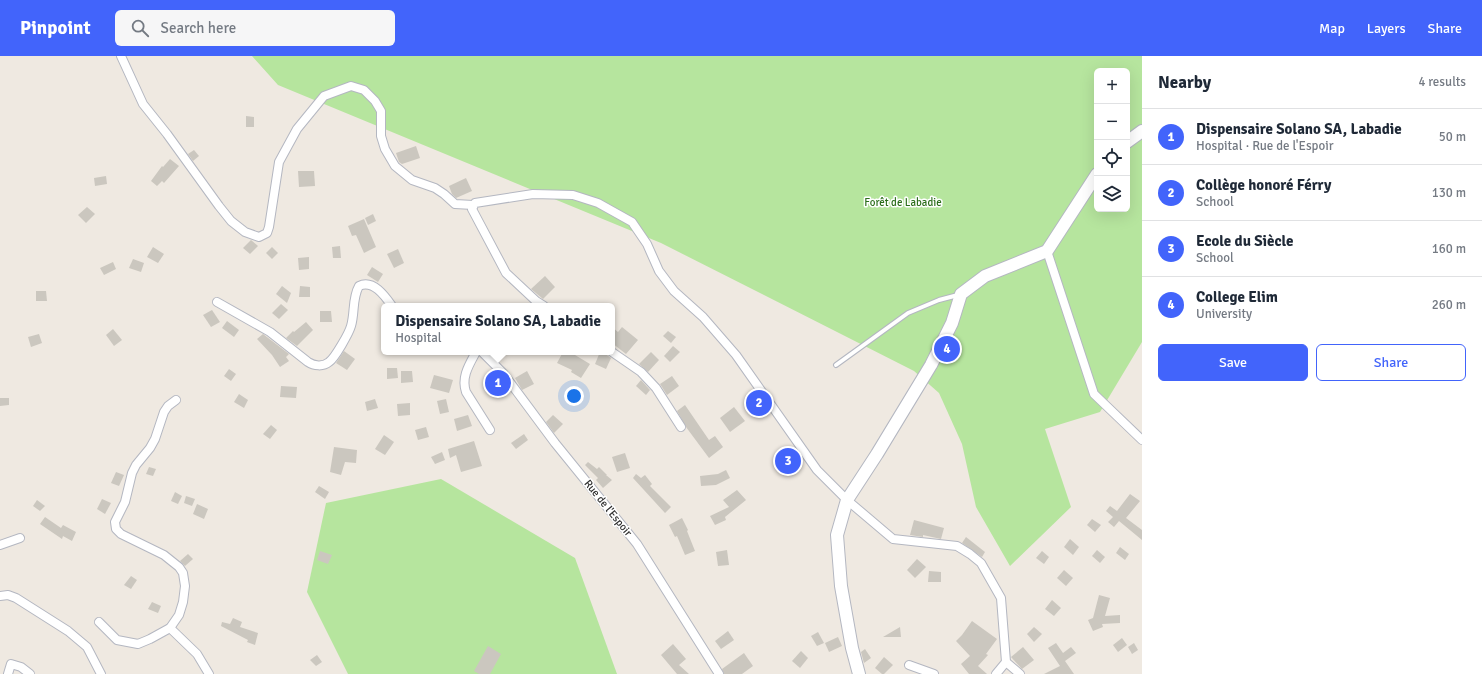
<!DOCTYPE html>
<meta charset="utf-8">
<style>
:root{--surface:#fff;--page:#f6f6f7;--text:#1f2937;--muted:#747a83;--line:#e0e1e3;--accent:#4264fb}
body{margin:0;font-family:Signika,sans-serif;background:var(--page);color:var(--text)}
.controls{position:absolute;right:12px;top:12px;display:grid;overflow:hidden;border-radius:6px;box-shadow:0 4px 16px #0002}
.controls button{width:36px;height:36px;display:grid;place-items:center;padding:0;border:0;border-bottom:1px solid var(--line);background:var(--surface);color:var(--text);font:20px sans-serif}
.you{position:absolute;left:574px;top:340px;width:14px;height:14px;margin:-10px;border:3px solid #fff;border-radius:50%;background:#1a73e8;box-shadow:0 0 0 6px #1a73e833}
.badge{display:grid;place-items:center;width:26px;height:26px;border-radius:50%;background:var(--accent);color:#fff;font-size:13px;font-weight:700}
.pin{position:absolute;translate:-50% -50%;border:2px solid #fff;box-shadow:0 1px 4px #0006}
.popup{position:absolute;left:381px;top:247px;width:234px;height:52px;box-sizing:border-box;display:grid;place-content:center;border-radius:6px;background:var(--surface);filter:drop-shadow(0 1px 3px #0005);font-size:13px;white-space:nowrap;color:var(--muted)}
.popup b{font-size:15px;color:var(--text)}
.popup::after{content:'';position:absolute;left:50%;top:100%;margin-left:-8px;border:8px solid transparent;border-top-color:var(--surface)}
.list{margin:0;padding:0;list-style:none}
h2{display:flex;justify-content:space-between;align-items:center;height:52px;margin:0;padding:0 16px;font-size:17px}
h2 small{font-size:13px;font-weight:400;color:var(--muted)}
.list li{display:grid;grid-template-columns:26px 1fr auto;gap:12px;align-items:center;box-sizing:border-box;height:56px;padding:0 16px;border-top:1px solid var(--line)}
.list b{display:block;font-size:15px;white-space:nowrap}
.list p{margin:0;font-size:13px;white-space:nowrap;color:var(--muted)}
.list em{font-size:13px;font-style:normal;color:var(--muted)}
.actions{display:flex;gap:8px;padding:12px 16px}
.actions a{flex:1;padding:9px 0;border:1px solid var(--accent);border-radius:6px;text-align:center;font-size:14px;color:var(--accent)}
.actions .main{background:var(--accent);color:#fff}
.icon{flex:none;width:22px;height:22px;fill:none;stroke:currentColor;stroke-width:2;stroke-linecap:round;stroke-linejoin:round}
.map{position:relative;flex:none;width:1142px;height:618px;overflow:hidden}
header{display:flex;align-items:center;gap:24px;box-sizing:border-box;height:56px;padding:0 20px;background:var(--accent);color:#fff}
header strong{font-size:19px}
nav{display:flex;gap:22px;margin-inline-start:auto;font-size:14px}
.search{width:280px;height:36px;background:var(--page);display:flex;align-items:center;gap:10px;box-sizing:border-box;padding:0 14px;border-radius:6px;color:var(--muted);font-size:15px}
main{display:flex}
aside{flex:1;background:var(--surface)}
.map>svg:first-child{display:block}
.green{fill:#b6e59e;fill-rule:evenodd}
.building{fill:#cbc7bf}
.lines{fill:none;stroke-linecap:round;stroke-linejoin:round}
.lane-casing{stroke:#b4b7c1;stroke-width:6}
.street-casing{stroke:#b4b7c1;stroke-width:10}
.secondary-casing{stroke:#b4b7c1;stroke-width:14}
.lane{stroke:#fff;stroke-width:4}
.street{stroke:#fff;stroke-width:8}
.secondary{stroke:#fff;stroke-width:12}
.labels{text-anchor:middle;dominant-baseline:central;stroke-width:3;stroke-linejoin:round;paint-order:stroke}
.park-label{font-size:11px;fill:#2c6e1b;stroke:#fff}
.street-label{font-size:11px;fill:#2e2e2e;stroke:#fff}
</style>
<header>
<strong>Pinpoint</strong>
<div class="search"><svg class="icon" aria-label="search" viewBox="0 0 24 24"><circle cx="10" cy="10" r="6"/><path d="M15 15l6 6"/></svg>Search here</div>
<nav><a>Map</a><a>Layers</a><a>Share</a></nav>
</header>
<main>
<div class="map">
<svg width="1142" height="618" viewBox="0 0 1142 618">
<rect width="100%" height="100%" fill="#efe9e1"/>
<!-- green -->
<g class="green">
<path d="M252,0H1142V286L1100,356L1045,373L1071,451L1010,510L976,451L962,388L939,337L914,315L661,187L278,29ZM1097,15H1127V153H1097Z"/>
<path d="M441,423L575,502L617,618H348L307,536L326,447Z"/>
</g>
<!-- building -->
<g class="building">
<path d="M246,60L254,61V71H246Z"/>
<path d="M416,90L420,102L402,108L399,106L396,97Z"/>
<path d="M194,94L199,100L193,105L188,98Z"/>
<path d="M170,103L179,110L164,127L162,125L157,130L151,125L162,110L163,111Z"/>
<path d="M298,115H314L315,130L299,131Z"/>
<path d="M106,120L107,128L95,130L94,122Z"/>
<path d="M466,122L472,135L456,142L452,138L449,130Z"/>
<path d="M87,151L95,158L86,167L78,159Z"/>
<path d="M373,158L376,165L368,169L365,162Z"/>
<path d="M364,163L376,191L364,197L356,179L352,180L348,170Z"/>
<path d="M251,184L258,190L250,198L243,192Z"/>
<path d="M340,190L341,202H333L332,191Z"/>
<path d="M153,191L164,198L158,207L147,201Z"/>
<path d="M272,191L278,197L272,203L266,197Z"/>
<path d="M398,193L404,207L394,212L387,198Z"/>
<path d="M309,201V213L299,214L298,202Z"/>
<path d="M133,203L144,207L141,216L129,212Z"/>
<path d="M113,206L116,213L104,219L100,212Z"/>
<path d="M372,211L383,218L378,226L367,219Z"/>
<path d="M545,220L555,231L543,243L531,233Z"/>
<path d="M282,230L291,237L287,247L276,238Z"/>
<path d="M300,230L310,231V241H299Z"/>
<path d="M36,235H46L47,245H36Z"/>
<path d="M281,248L288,254L279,263L272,257Z"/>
<path d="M212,254L220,266L211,271L203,259Z"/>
<path d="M320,255H331L332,266H320Z"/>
<path d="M227,265L239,274L234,281L222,272Z"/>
<path d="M306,266L313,274L297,290L286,282L293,275L294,276Z"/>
<path d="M612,271L618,276L622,271L638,284L626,298L612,287Z"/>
<path d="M113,273L122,284L114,290L106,279Z"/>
<path d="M668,275L676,281L671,287L663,280Z"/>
<path d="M39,278L42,287L31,291L28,281Z"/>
<path d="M263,278L289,298L286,301L289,305L280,311L272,299L257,283Z"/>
<path d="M673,290L680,296L670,306L664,300Z"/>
<path d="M344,295L355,303L347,314L336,307Z"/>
<path d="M563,296H570L590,308L581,322L571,316L572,314L557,307Z"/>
<path d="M600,296L607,299L611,302L606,313L595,308Z"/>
<path d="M651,296L659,304L648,316L639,308Z"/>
<path d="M387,312H397L398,322L387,323Z"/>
<path d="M229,313L236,318L231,325L224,320Z"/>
<path d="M401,315H412L413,326L401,327Z"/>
<path d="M527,315L534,328L522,334L515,322Z"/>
<path d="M434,319L453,324L449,337L430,332Z"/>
<path d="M672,320L679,330L667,339L660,328Z"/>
<path d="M641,324L650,334L646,339L636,330Z"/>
<path d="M281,330L297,331L296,342L280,341Z"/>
<path d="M239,338L248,344L244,352L234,346Z"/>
<path d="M0,342H9V349L0,350Z"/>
<path d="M375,343L378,352L367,355L365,346Z"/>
<path d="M446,343L449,356L440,358L437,345Z"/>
<path d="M410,347V359L398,360L397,348Z"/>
<path d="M685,349L709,384L715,380L723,391L709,402L686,371L677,355Z"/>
<path d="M734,351L745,365L730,376L720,362Z"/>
<path d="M468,359L472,370L457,375L454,363Z"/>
<path d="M553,359L563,368L554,377L546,366Z"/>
<path d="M271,369L277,374L270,383L263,378Z"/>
<path d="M426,371L429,381L418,384L415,374Z"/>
<path d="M524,378L528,384L516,393L511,387Z"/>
<path d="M384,379L394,386L385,399L375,393Z"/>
<path d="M474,385L482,410L461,416L456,399L450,402L448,393Z"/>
<path d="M334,391L357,394L356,407L345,406L341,419L330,416Z"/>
<path d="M442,396L445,404L435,408L431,401Z"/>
<path d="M625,397L630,412L617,416L612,401Z"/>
<path d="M588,406L597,413L599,411L607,419H606L612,424L603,432L596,424L598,422L585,409Z"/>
<path d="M149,411L156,413L153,420L146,418Z"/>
<path d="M726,414L730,422L716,429L701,430L700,420L718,418Z"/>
<path d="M116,416L124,419L119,430L111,427Z"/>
<path d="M636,418L641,422L645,419L652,428L650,430L671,451L665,457L633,422Z"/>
<path d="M319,430L329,436L325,443L315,436Z"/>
<path d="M737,434L746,444L725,461L726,464L715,469L710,460L729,451L723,444Z"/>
<path d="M175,436L182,440L178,448L171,445Z"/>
<path d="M1130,438L1140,445L1126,462L1142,474V484L1119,465L1114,471L1108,466L1113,461L1106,455L1110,450L1117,455Z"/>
<path d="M186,440L195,443L192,450L184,447Z"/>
<path d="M102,443L111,447L105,458L97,453Z"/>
<path d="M37,444L45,450L40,455L33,450Z"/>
<path d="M197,448L208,453L204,463L193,458Z"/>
<path d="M45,461L61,472L63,469L76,476L72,485L63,480L62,483L40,468Z"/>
<path d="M682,462L688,474L687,475L695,495L685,499L677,480L675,481L669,469Z"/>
<path d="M1092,463L1101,469L1095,476L1087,469Z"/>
<path d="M914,464L944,472L941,483L923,479V481L910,479Z"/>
<path d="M966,481L985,496L982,501L962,487Z"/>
<path d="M1070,483L1079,491L1073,499L1064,491Z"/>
<path d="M1120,491L1129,498L1125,504L1116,497Z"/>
<path d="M727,494L729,509L718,510L716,496Z"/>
<path d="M1097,494L1105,501L1100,507L1092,500Z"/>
<path d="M320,495L332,499L328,508L317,504Z"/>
<path d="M1042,495L1049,501L1044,508L1036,502Z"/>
<path d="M188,498L193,503L185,510L180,505Z"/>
<path d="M917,503L926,511L915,522L907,514Z"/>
<path d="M1064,514L1073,522L1066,530L1057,522Z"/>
<path d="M929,515L941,516V526H928Z"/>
<path d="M131,520L137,524L131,533L124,529Z"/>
<path d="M1099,539L1110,542L1105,560L1120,559V567L1102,568L1103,571L1093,575L1088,564L1093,562Z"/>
<path d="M1052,544L1061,552L1054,560L1045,553Z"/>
<path d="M152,546L161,550L158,557L148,553Z"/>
<path d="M233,562L242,566L240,571L258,577L255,589L247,586L248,584L221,570L222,566L230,568Z"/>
<path d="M972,565L997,583L986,598L988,599L978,610L987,618H969L961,608L970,600L956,585L962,579Z"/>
<path d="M900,571L901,581H883Z"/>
<path d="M1034,571L1042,578L1034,586L1027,578Z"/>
<path d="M728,575L734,584L721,593L715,585Z"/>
<path d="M818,576L824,587L817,590L811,580Z"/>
<path d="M838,581L842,590L829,596L825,587Z"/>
<path d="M1122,582L1127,589L1118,596L1113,589Z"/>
<path d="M1056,587L1063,597L1071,591L1076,597L1065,605L1074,618H1044L1060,610L1048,592Z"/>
<path d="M1134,587L1138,594L1132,598L1128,591Z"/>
<path d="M673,588L686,603L679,609L689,618H677L661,599Z"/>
<path d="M488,590L501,598L490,618H479L474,615Z"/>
<path d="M1023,591L1034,604L1022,613L1011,601Z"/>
<path d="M865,593L871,602L864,607L861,596Z"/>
<path d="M801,595L808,602L800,612L792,605Z"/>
<path d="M744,597L753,610L742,618H724L722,613Z"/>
<path d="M317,599L322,606L316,610L310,604Z"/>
<path d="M884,601L893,609L884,618H882L875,612Z"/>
</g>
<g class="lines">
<defs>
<path id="lane" d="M836,309L908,257L939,244L958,239"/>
<g id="street">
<path d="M121,0L143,48L167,78L219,150L231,165L245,176L259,181L267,177L269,171L279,106L297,73L324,40L351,30L364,34L375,45L381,55V80L385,93L395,110L412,124L435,132L444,138L455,148L473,149"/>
<path d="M1047,195L1094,338L1142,384"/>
<path d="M217,246L270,276L308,306C314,310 323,311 329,306C335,302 349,277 351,270C355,257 352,242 359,230C373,223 385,240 392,250"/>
<path d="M544,250L536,245L506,217L472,153L475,147L533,138L573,139L598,147L632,166L647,188L659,215L674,235L703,261L736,299L817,414L847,444L893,483L957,490L970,498L981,507L1001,542L1006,606L1020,618"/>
<path d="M476,296C469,309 461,321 466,336L490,374"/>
<path d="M482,296L503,317L555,387L637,488L719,618"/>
<path d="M612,296L641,316L656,332L681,371"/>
<path d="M0,489L20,482"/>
<path d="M0,540L8,539L16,542L68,575L87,591L101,618"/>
<path d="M99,566L117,584L138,588L150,583L170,572L179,559L183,546L185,530L183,517L179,511L164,499L121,478L116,473L115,466L125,446L132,417L136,409L150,392L155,383L164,356L168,350L176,344"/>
<path d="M170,572L197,598L209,618"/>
<path d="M909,609L934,618"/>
<path d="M8,618L11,608L21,611L30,618"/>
<path d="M996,618L1006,606"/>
</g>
<g id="secondary">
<path d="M1127,86L1142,75"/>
<path d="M859,618L852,592L841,530L837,479L847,444L877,398L931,309L952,267L961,238L985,220L1047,195L1097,118"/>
</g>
</defs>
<!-- lane casing -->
<use href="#lane" class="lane-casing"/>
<!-- street casing -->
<use href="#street" class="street-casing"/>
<!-- secondary casing -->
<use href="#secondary" class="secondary-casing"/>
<!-- lane -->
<use href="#lane" class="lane"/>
<!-- street -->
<use href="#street" class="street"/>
<!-- secondary -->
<use href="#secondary" class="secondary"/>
</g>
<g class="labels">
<!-- park labels -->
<g class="park-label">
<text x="903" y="146">Forêt de Labadie</text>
</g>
<!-- street labels -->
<g class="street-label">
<text transform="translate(608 452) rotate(51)">Rue de l'Espoir</text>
</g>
</g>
</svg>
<div class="controls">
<button>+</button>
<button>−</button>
<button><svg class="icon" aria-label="locate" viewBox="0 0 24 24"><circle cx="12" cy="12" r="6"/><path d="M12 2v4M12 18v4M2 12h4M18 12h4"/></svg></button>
<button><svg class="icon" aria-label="layers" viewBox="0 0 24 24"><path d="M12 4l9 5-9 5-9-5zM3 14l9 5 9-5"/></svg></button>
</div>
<div class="you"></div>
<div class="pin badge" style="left:498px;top:327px">1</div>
<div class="popup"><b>Dispensaire Solano SA, Labadie</b>Hospital</div>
<div class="pin badge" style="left:759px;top:347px">2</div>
<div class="pin badge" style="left:788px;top:405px">3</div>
<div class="pin badge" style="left:947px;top:293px">4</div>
</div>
<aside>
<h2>Nearby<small>4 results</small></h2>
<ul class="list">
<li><span class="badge">1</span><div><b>Dispensaire Solano SA, Labadie</b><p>Hospital · Rue de l'Espoir</p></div><em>50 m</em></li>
<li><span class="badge">2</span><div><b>Collège honoré Férry</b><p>School</p></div><em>130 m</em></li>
<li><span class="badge">3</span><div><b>Ecole du Siècle</b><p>School</p></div><em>160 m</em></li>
<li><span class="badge">4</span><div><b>College Elim</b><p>University</p></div><em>260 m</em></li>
</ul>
<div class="actions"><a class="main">Save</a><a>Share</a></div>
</aside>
</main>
